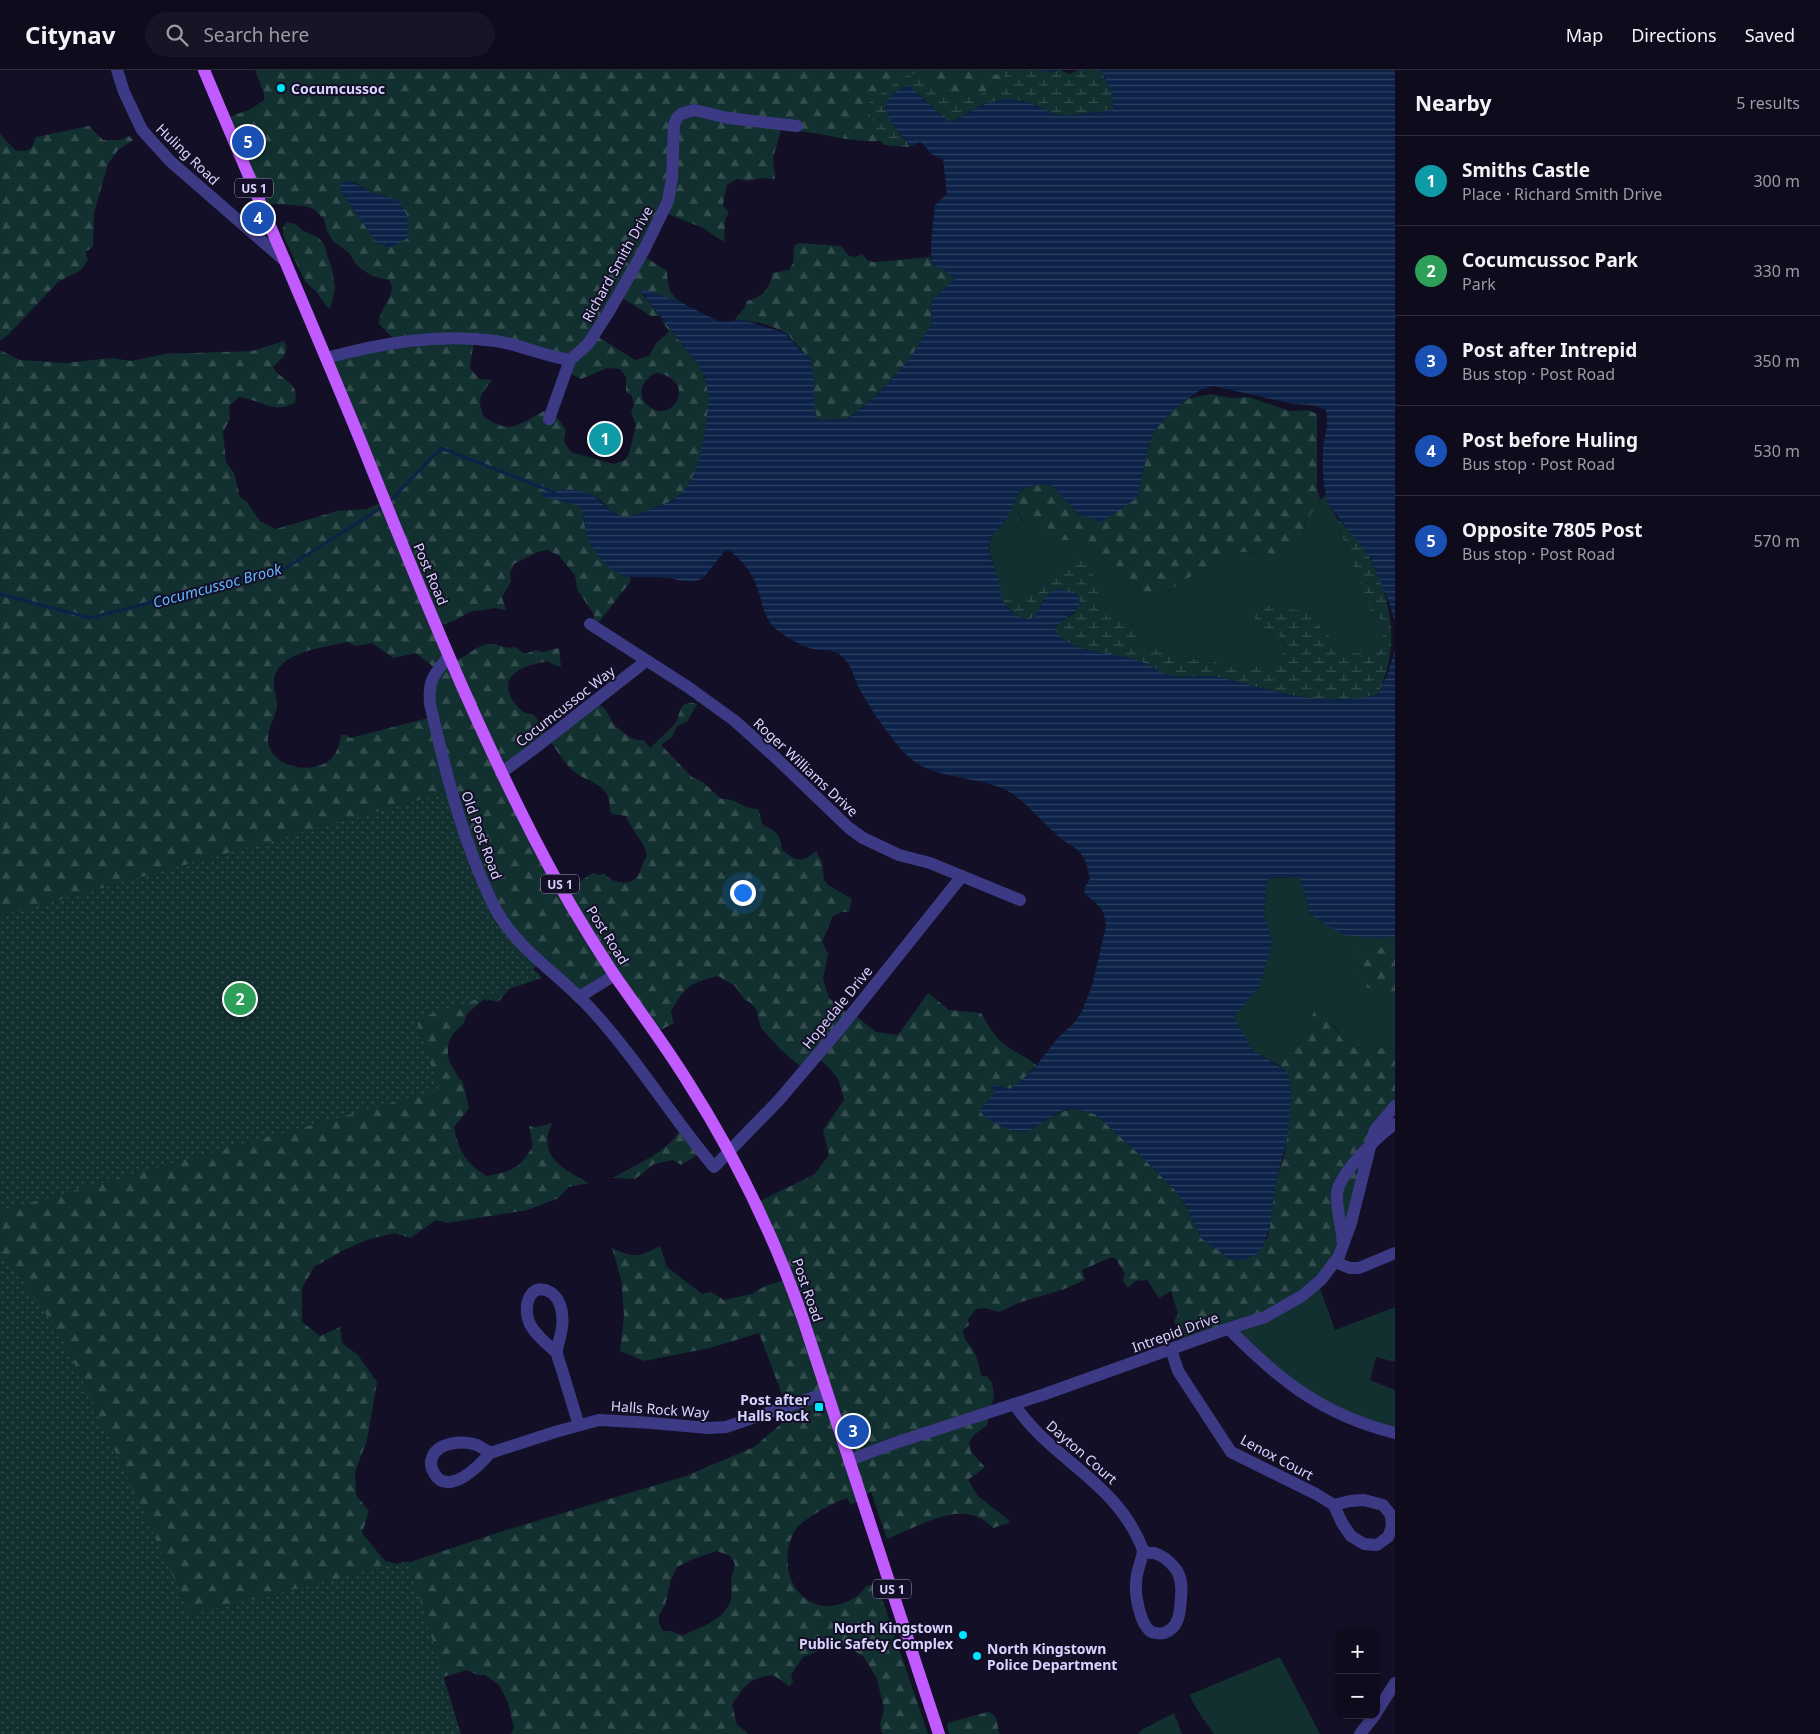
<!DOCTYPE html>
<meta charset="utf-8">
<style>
:root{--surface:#0e0b1c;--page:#171425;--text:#f1f3f6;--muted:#9b9ba3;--line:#2e2b3b;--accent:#00e5ff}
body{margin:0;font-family:"Noto Sans",sans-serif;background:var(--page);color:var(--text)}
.controls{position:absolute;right:15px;bottom:15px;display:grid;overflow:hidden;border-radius:10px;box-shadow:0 2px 12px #0003}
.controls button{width:45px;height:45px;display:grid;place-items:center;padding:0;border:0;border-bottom:1px solid var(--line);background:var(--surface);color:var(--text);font:25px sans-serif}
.you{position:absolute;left:742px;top:822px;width:18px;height:18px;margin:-12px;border:4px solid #fff;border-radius:50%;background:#1a73e8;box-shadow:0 0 0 8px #1a73e833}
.badge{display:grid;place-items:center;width:32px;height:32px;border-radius:50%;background:var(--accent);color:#fff;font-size:16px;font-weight:700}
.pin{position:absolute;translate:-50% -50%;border:2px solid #fff;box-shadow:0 1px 5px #0006}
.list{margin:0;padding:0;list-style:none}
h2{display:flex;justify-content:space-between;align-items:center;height:65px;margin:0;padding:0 20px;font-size:21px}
h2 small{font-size:16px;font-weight:400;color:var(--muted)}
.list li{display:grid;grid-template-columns:32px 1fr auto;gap:15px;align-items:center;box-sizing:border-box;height:90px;padding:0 20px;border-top:1px solid var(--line)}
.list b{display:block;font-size:19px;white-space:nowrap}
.list p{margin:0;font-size:16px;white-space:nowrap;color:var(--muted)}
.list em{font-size:16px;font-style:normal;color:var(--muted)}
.icon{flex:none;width:28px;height:28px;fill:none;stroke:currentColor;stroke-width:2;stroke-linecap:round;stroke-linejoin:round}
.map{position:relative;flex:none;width:1395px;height:1664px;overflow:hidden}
header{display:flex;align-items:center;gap:30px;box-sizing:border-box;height:70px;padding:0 25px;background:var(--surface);border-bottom:1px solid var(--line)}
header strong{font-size:24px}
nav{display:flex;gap:28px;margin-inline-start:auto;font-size:18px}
.search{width:350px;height:45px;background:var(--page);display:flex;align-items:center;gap:12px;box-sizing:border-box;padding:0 18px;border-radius:28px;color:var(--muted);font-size:19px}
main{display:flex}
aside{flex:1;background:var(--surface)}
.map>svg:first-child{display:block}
.green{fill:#12302f}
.forest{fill:url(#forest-firs);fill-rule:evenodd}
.wetland{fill:url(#wetland-marsh)}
.park{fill:url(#park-dots)}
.water{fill:url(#water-rules)}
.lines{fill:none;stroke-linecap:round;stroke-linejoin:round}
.stream{stroke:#0c2248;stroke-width:3}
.minor{stroke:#3d3a85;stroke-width:12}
.major{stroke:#c25bff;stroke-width:12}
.poi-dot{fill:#00e5ff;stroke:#130f26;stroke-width:2}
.labels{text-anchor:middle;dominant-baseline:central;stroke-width:4;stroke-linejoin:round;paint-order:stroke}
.shield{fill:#130f26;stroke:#9e99be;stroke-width:1}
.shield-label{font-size:12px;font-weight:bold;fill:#d9d4ff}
.poi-label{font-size:14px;font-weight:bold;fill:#d9d4ff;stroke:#130f26;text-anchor:start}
.street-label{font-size:14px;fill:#d9d4ff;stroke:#130f26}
.water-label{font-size:15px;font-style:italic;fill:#62b6ff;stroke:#130f26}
</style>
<header>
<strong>Citynav</strong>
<div class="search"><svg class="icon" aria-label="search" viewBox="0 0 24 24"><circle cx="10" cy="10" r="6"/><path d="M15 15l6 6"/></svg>Search here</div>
<nav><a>Map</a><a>Directions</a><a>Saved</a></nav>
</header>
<main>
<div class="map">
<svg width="1395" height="1664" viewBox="0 0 1395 1664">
<defs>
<pattern id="forest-firs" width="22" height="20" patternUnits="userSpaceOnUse" patternTransform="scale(1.25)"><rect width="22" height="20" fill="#12302f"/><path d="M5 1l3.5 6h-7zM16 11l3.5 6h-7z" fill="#344d4e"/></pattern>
<pattern id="wetland-marsh" width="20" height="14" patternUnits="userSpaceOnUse" patternTransform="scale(1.25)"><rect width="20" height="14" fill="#12302f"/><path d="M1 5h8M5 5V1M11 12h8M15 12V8" fill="none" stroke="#344d4e"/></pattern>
<pattern id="park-dots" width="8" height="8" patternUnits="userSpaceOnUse" patternTransform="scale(1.25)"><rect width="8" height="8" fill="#12302f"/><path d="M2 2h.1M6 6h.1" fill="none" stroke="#344d4e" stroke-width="1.8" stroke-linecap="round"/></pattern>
<pattern id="water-rules" width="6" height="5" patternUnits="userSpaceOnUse" patternTransform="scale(1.25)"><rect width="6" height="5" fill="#0c2248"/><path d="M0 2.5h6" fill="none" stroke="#2f4163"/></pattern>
</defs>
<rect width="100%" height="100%" fill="#130f26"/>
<!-- green -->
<g class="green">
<path d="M1326,425L1329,435L1337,448L1346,477L1371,542L1385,553L1380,580L1347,584L1321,558L1310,542L1254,554L1279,566L1287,578L1278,592L1243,600L1205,589L1181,588L1161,580L1138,577L1136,560L1127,551L1103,545L1098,530L1074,487L1065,498L1019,528L1002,530L999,521V511L989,482L990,471L994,461L1003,454L1013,435L1022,451L1032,455L1041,466L1059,470H1070L1080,477L1099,495L1148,526L1166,522L1224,486L1243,482L1276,484L1303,467C1305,450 1312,435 1326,425Z"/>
<path d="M1300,807L1310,844L1377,868L1395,866V981L1385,977L1375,979L1348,976L1341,968L1334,955C1308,966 1297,971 1280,996L1252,980L1233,947L1259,917L1272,874L1264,844L1267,808Z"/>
<path d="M1318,1213L1335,1260L1395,1237V1292L1376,1287L1370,1310L1395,1320V1363L1303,1324L1232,1262Z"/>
<path d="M1280,1587L1320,1664H1214L1201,1646L1189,1625Z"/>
<path d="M1174,1643L1182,1664H1138L1143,1659Z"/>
</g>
<!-- forest -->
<g class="forest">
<path d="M255,0H990L995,4L1006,6C996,24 964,32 946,23C941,20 936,15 931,11L866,35L881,71C847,73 814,60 781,60L773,88L775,109L761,108L749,111L737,109L727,115L723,135L729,143L725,150L724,172L703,158L665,143L645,187L667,201C668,217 668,223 682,233L650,221H640L698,294C714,319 708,344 703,372C700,395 691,421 669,432C663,435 657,437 651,439C641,443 632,448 622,446C609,444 605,431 594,426C581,421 555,421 541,424L580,436C585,445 583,451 586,459C591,481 608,501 630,507L631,511L594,558V545L577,519L575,505L558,485L547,480L538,482L514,494L510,503L511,512L502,527L506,540L495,538L469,542L454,551L441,555L455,591C466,587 476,576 487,574C497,572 505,580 515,577L525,584L536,580L542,582L559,578L561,596H557L547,591C534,595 521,595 511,607C501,619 519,646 533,644L552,668L598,633L606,640L614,655L631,668L637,670H644L650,678C658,670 666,663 674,655C682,646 677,628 697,634L687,652L677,656L672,667L661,675L692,707L703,712L721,729C735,727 744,740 758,739L763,755C778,762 780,764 782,780C797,792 802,793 816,781L822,792L824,810L828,815L852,829L849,842H842L833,846L822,872L828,884L823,909L829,928L849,945L852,943L876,962L898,965L928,923L949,940L981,943C987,953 994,966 1003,973C1013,982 1026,986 1036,995L1023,1010L1010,1019L995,1015L993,1017L995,1021L991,1029L983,1035L984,1046L1012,1061L1026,1062L1063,1041L1076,1039L1095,1044L1138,1083L1175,1120L1186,1136L1201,1168L1232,1190L1267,1169L1270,1157L1275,1114L1285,1082L1290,1035L1291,1025L1288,1005L1280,996L1287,985L1305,968L1314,941L1328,947L1341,968L1348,976L1375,979L1385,977L1395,981V1036L1381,1051L1346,1170L1302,1226L1184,1273L1174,1251L1178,1244L1171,1221L1159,1228L1147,1210L1135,1211L1128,1218L1122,1210L1125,1204L1116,1189L1112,1187L1082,1200L1085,1210L1062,1220L1021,1232L999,1242L985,1238L976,1239L968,1249L969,1255L963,1260C964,1275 970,1271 974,1282C978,1289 979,1298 982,1306H987L992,1313L994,1325L987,1355L973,1366L969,1373L971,1382L985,1397L968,1410L978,1426L1011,1452L993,1458C963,1425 918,1458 887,1469L871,1422L851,1435L847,1428C834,1432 803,1449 796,1459C777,1488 790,1537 830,1536C840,1535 851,1531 858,1525C861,1523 863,1519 866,1517C869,1515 873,1515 877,1514L928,1664H882L880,1655L884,1639L877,1609L864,1587L845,1575L819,1581L803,1587L791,1605L793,1612L789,1616L773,1605C747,1609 747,1614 732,1634L737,1655L749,1664H511L514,1658L508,1633L499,1615L485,1605H477L467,1600L422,1613L0,1664V280L20,290L65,293L112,288L131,291L165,284L252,281L284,271L287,278L284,286L273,297C284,314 299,310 295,333C269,344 262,330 239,327L229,336L230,349L223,362L226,392L234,403L240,427L246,431L260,451L276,459L337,441L366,439L383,432L327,292L394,269L379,254C378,237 399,225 389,210L372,206L357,196L349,183L333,171L326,159L324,149L314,139L305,136L277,134L269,135L262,140L224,49L251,39L264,30V23ZM354,112L373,123L398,130L377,173L340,120V114ZM622,228L651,246H660L669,262L657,272L649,286L635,290L597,266ZM474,269L568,291L566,302L581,309L607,298L620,299L626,307V322L632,326L634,335L631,343L636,355L629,384L625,390L614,394L571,382L564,372L566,360L551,339C535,342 519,361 502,356C496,354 489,350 484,347C476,328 481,325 492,310L479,309L470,298ZM658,303C675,306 687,321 673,336C659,350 635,332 643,315C647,308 650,305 658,303ZM347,572L356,576L372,573L393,588L416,583L435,598L428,648L350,668L347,665H341C340,674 337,684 330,690C312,705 271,698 268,671C267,658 275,649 277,637C278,629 273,620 274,611C276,582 325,577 347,572ZM551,672C557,681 563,690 570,698C587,715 611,710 610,741L613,744L626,746C631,760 645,772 647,786C642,792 642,798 639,804C633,817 612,814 605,804L598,805L593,803L564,822L504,707ZM539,894L578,925L614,907L655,963L674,953L671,942C684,917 691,912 718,906L735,916L744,929L751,933L756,939L761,958L780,979L803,999L817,987C835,1003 839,1006 844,1030L823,1060L829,1085L815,1104L758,1132L788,1209L765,1216L752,1224L724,1230L711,1222L702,1224L667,1197L660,1176C638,1187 635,1189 612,1178L621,1209L624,1246L620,1281L644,1291L710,1278L759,1263L790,1346L754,1377L686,1406L500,1462L401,1495L385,1491L362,1463L369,1441L356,1425L355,1402L367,1370L377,1312L358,1285L342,1273L340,1257L320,1266L302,1252V1218L314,1197L344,1180L369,1169L395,1163L410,1168L436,1150L448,1153L527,1140L559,1128L568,1117L589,1113C571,1102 543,1092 548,1064C549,1060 551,1056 552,1053L538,1057L529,1056L533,1076C519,1099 513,1101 487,1106C465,1092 459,1082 454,1057L469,1038L462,1009L460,1010L450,993L448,986V975L452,965L464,953L467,944L484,929L486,931L490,930L498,932L514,914ZM717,1481L730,1486L735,1494C734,1499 732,1505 731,1510C731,1516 732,1523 731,1529C725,1551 699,1557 682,1566L672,1561H663L659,1553V1545L665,1535L671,1510L677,1497L693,1489Z"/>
<path d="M89,56L103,70H120L129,66L133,70L118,80L108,94L94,143L93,177L85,182L88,190L81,200L58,212L8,265L0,271V64L15,80L26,81L32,77L36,67Z"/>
<path d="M287,152L295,154L303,161L318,167L325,176L328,188L332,198L335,218L331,237L328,238L317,223L305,211L283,165V158Z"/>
<path d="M799,173L841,176L849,186L856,187L862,184L868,191L875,192L930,187L933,196L942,198L956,209L932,230L931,255L909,290L881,321L848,349L818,350L814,339V310L810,287C799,280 792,267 784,262C772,255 748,249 734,251L745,237L747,231C762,228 771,218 772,203L789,200L793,193L794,176Z"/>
<path d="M1210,324L1230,328L1249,327L1289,341L1308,340L1317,344V418L1320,429L1305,453L1303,467L1291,483L1276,484L1243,482L1224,486L1166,522L1148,526L1099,495L1080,477L1070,470H1059L1041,466L1032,455L1023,451L1013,435L1019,421L1034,415H1051L1079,444L1137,428L1148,379L1154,361L1174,339L1188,329Z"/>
<path d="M1370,876L1395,879V927L1379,924L1365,916L1355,902L1354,888L1360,878Z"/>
<path d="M681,1057L700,1083L681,1095L673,1090L654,1094L635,1109L613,1108C634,1095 672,1081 681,1057Z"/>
<path d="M987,1642C999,1644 996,1655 1000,1664H949L947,1656L948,1653Z"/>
</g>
<!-- wetland -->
<g class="wetland">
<path d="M990,0H1062V1L1070,4L1078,0H1100C1108,13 1115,24 1113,40L1065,46L1055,44L1028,32L1006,29L984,34L951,52L943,47L919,24L886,37C889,53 899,63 910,75L909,77L884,75L881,71L866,35L903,7L916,3C921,6 926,8 930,11C936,14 940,20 946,23C962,31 998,24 1005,6L995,4Z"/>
<path d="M1337,448C1347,458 1357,468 1365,480C1373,492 1378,505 1383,518C1395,558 1395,586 1378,624C1367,628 1356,628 1345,629C1297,631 1263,618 1218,607C1203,604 1188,609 1173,606C1161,604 1153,596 1142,592C1114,581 1075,586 1055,561L1058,553L1076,542L1043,530L1035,548C1018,552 1012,543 1002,530L1019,528L1064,498L1074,486L1087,491L1093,504L1103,544L1127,551L1136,560L1138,577L1161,580L1181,588L1205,589L1243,600L1278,592L1287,577L1279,566L1254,554L1257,534L1310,542L1321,558L1347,584L1380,580L1385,553L1371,542L1346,477Z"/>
</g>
<!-- park -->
<g class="park">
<path d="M448,722L517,882L542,908L416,949L439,1020L0,1141V846Z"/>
<path d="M0,1178L63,1269L191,1545L408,1491L461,1664H0Z"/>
</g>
<!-- water -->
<g class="water">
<path d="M1100,0H1395V553L1390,535L1371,489L1329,435C1323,419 1322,398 1323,381C1323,366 1331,353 1325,339L1310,335L1293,334L1213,316L1200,320L1174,339L1154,361L1148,379L1137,428L1101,452L1079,444L1051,415H1034L1019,421C1015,431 1011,443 1004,452C999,459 993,461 990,470C986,485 995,496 999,510C1000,514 999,518 1000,521C1002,538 1019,552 1035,548C1046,524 1049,512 1078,525L1080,533C1072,549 1060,546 1055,561C1075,586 1115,581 1142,592C1153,596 1161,604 1173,606C1188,609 1203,604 1218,607C1263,618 1297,631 1345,629C1356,628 1367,628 1378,624L1387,605L1395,580V866L1377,868L1343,865L1310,844L1300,807L1267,808L1264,844L1272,874L1259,917L1234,947L1252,980L1285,1000L1288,1005L1291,1025L1287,1070L1275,1114L1270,1157L1262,1178L1256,1185L1243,1190H1232L1201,1168L1186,1136L1175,1120L1138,1083L1095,1044L1076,1039L1063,1040L1027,1062L1012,1061L1002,1057L984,1046L980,1041C984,1033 991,1030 995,1021L993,1016L995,1015L1010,1019L1032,1001L1057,969L1075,952L1082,941L1092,916L1106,856C1104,837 1099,836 1085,824L1084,818L1090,809C1088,800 1086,790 1081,784C1076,777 1069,775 1063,770C1041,753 1025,727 999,717C972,707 939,708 915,692C896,678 872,641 860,620C854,609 852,595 842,586C834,579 824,581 813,579C803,577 778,563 771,554C762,542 761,525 755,512C750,500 739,487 728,480L723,483L704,507C693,516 679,509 667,508C655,506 643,508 631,507C613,506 592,483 587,466C583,456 586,447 580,436L544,427L541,423C558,420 582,416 596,428C604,434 611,444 621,446C632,448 641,443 650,439C656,437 663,435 668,433C691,421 699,395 703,372C708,344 714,319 698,294L640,220L650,221L682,233L720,252L743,250L785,263L800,280L810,287L814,310V339L818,350L848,349L881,321L909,290L931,255L932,230L955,209L942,198L933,196C928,182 934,151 935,135L947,124L943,89L931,84L925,76L920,72L909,77L910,74C889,54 871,31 908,15L943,47L951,52L985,34L1006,29L1028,32L1055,44L1065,46L1113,40C1115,24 1108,13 1100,0Z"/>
<path d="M348,110L373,123L398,130L407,145L408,168L390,178L377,173L340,120V114Z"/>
</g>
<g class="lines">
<!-- stream -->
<g class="stream">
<path d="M1043,0H1056"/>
<path d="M389,432L441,378L556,423"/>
<path d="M0,524L90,548L286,498L384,436"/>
</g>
<!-- minor -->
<g class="minor">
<path d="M117,0L124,22L142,60L170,91L285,191"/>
<path d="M326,288C382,273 438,263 496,271C521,275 544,286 570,290"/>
<path d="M549,349L570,290L588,274L608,243L643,182L668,131L672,108L674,55L677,48L681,44L694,40L728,48L797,56"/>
<path d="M590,554L688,617L735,651L776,688L849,758L863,768L899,785L930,793L1020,830"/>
<path d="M449,586C434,605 428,609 430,634C442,686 454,737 473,787C481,807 488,827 499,845C523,884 561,906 591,939C637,989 671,1046 714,1097L779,1030L842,956L962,806"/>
<path d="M501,703L535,678L646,591"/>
<path d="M579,927L615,905"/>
<path d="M1343,1173C1342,1158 1336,1138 1337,1124C1338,1104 1379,1065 1395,1054"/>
<path d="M1335,1192L1350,1198H1359L1395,1183"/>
<path d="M1229,1259C1280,1311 1323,1345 1395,1363"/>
<path d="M1171,1279L1178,1301L1231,1382L1316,1424L1334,1435L1342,1453L1351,1466L1364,1474L1377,1475L1388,1467L1392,1457L1391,1445L1383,1435L1364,1430L1350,1431L1334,1435"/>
<path d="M557,1283C547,1274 534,1264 529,1252C523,1237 529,1211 550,1222C563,1229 564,1250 561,1263C560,1269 557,1276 557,1282C557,1288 561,1295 562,1300C568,1319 573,1337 579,1355"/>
<path d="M1014,1334C1052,1391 1117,1411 1143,1480"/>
<path d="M490,1383C480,1395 448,1428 434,1403C431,1398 430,1393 432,1388C437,1372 463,1370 477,1375C481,1377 486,1380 490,1383L555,1362L599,1350L652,1353L708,1358L726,1357L827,1323"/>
<path d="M850,1390L892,1374L1045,1324L1224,1260L1265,1247L1302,1226L1321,1210L1339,1186L1351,1153L1370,1077L1375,1060L1395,1036"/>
<path d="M1143,1480C1147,1483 1149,1483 1154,1483C1162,1485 1170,1492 1175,1498C1182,1507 1182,1517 1181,1527C1180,1541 1180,1558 1164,1563C1160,1564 1153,1563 1150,1561C1140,1553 1135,1525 1136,1514C1136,1500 1142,1492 1143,1480Z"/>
<path d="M1376,1643L1395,1613"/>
<path d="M1360,1664L1375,1645"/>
</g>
<!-- major -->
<path class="major" d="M204,0C256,124 310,248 361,372C415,506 468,640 534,768C558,815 586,862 615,906C639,940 664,974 686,1009C734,1084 773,1163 802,1246L939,1664"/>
</g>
<!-- markers -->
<g class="poi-dot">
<circle cx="281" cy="18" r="5"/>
<rect x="814" y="1332" width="10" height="10" rx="2.5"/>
<circle cx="963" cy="1565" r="5"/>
<circle cx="977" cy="1586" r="5"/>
</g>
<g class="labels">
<!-- shield labels -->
<g class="shield">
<rect x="235" y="108.5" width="38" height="19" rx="4"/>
<rect x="541" y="804.5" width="38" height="19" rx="4"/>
<rect x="873" y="1509.5" width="38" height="19" rx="4"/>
</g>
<g class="shield-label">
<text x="254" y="118">US 1</text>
<text x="560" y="814">US 1</text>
<text x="892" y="1519">US 1</text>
</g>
<!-- poi labels -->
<g class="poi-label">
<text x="291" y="18">Cocumcussoc</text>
<text x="809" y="1329" text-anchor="end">Post after<tspan x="809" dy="16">Halls Rock</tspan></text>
<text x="953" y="1557" text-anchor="end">North Kingstown<tspan x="953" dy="16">Public Safety Complex</tspan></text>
<text x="987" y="1578">North Kingstown<tspan x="987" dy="16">Police Department</tspan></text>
</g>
<!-- street labels -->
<g class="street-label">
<text transform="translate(188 84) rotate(44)">Huling Road</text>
<text transform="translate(617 194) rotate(-61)">Richard Smith Drive</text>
<text transform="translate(431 504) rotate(67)">Post Road</text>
<text transform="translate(565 636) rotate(-38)">Cocumcussoc Way</text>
<text transform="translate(806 697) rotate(43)">Roger Williams Drive</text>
<text transform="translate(482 765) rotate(70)">Old Post Road</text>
<text transform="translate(608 865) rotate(58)">Post Road</text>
<text transform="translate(837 937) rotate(-51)">Hopedale Drive</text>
<text transform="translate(808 1220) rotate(71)">Post Road</text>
<text transform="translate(1175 1262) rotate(-20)">Intrepid Drive</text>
<text transform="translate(660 1339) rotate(4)">Halls Rock Way</text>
<text transform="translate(1082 1382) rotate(41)">Dayton Court</text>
<text transform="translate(1277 1387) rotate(28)">Lenox Court</text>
</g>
<!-- water labels -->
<g class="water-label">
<text transform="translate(217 515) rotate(-15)">Cocumcussoc Brook</text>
</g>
</g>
</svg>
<div class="controls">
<button>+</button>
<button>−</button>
</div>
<div class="you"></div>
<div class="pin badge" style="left:605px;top:369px;background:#0f9aa8">1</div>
<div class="pin badge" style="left:240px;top:929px;background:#2e9e5b">2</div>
<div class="pin badge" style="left:853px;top:1361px;background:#1a4fb4">3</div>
<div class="pin badge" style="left:258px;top:148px;background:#1a4fb4">4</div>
<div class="pin badge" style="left:248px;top:72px;background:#1a4fb4">5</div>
</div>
<aside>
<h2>Nearby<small>5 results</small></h2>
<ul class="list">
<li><span class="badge" style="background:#0f9aa8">1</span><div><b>Smiths Castle</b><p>Place · Richard Smith Drive</p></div><em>300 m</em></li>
<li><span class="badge" style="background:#2e9e5b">2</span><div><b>Cocumcussoc Park</b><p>Park</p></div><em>330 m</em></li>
<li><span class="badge" style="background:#1a4fb4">3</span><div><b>Post after Intrepid</b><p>Bus stop · Post Road</p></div><em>350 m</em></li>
<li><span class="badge" style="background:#1a4fb4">4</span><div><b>Post before Huling</b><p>Bus stop · Post Road</p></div><em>530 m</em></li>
<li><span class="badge" style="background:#1a4fb4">5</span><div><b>Opposite 7805 Post</b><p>Bus stop · Post Road</p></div><em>570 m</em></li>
</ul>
</aside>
</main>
